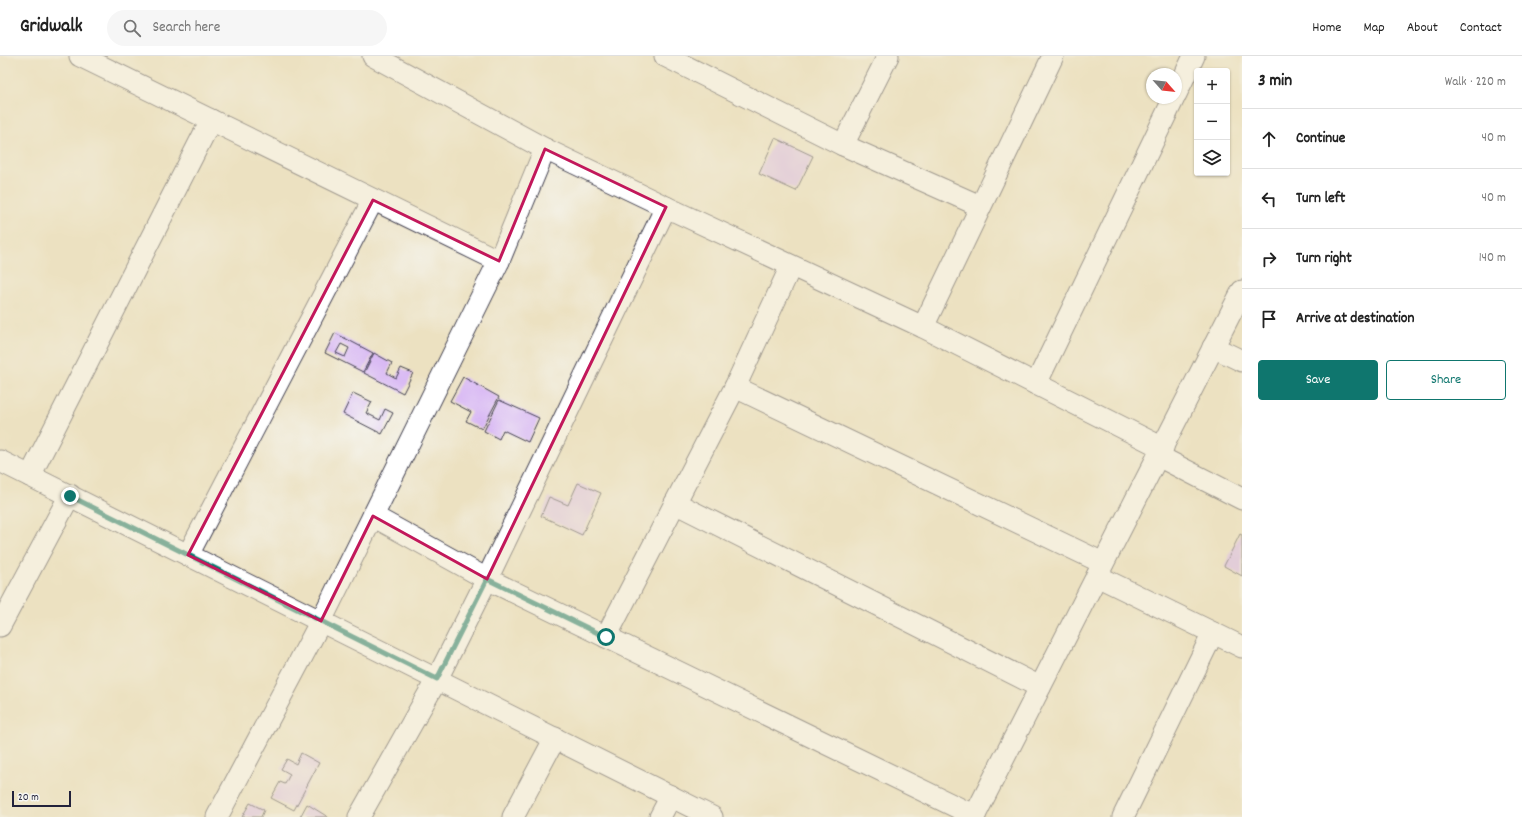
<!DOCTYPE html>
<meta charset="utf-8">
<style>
:root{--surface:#fff;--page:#f6f6f6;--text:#222;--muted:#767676;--line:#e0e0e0;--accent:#0f766e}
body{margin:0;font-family:Dekko,sans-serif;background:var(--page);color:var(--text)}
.controls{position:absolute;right:12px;top:12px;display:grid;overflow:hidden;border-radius:4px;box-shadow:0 1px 3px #0004}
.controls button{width:36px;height:36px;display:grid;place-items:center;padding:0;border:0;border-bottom:1px solid var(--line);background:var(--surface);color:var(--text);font:20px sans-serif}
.compass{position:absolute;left:1146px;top:12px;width:36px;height:36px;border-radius:50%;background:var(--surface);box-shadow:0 1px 3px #0004;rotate:117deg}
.scale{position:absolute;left:12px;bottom:10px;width:59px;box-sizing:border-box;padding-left:4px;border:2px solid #22223b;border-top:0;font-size:11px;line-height:14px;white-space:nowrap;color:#22223b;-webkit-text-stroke:3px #f6f6f2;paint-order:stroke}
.stop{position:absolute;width:12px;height:12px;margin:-9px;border:3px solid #0f766e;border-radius:50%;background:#fff}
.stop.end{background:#0f766e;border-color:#fff;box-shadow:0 1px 4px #0008}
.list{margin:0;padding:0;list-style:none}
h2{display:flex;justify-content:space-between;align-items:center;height:52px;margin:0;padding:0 16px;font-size:17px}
h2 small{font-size:13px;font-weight:400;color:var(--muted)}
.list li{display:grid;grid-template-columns:26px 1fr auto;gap:12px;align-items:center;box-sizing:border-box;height:60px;padding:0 16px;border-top:1px solid var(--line)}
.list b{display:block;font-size:15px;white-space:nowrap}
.list em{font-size:13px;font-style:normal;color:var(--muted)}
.actions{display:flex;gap:8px;padding:12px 16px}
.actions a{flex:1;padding:9px 0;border:1px solid var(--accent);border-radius:4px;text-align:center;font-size:14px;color:var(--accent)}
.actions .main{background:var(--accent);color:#fff}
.icon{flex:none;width:22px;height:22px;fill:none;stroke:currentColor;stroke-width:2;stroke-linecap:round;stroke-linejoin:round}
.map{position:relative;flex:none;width:1242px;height:761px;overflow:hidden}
header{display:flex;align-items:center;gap:24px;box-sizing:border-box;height:56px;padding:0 20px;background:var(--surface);border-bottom:1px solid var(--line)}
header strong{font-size:19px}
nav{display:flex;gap:22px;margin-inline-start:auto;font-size:14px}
.search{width:280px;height:36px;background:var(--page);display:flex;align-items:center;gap:10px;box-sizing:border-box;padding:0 14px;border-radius:22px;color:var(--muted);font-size:15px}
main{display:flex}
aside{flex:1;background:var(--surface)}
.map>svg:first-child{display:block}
.building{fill:#d6b2f4;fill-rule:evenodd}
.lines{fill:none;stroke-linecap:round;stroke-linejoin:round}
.minor-casing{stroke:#403f4f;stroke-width:23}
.minor{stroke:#fff;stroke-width:21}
.route{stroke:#0f766e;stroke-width:5}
.marked{fill:none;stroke:#c2185b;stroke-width:3;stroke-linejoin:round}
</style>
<header>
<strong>Gridwalk</strong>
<div class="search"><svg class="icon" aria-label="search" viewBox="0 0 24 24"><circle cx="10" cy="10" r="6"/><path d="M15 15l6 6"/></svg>Search here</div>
<nav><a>Home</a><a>Map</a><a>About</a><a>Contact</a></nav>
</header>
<main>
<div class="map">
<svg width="1242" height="761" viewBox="0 0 1242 761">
<rect width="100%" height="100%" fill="#f6f6f2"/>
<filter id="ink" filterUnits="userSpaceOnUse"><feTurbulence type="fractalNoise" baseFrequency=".025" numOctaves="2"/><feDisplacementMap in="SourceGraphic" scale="8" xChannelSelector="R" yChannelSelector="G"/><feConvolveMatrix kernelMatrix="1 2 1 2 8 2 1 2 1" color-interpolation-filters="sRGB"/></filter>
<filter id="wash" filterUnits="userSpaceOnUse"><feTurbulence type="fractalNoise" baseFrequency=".012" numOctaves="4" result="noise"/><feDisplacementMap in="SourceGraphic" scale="16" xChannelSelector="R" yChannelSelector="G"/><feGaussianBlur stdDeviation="0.9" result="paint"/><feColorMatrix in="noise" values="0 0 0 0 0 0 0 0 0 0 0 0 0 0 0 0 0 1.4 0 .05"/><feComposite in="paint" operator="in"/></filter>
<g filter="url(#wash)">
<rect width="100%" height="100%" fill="#ece1c1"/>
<g id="blocks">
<!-- building -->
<g class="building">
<path d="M775,82L813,100L796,135L759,118Z"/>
<path d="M335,277L373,297L363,316L325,297ZM341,288L349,292L345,301L336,297Z"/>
<path d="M374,297L392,307L387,317L396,322L401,312L413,317L403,337L364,317Z"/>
<path d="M463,321L499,341L482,373L466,365L471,356L450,345Z"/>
<path d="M353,337L372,346L366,357L380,364L385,353L393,357L382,378L343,358Z"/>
<path d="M499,344L539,362L528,386L503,374L499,383L484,375Z"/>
<path d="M578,427L601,437L582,479L541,460L549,441L568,449Z"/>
<path d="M1240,478L1242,479V520L1224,510Z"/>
<path d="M301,697L319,707L294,754L271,742L280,726L285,728L290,718L281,713L287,703L296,708Z"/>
<path d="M250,747L264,754L261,761H242Z"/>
<path d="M307,748L328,761H300Z"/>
</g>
</g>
</g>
<g filter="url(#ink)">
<use href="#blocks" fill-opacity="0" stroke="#403f4f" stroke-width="1"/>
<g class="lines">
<defs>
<g id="minor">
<path d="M80,0L499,205"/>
<path d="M373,0L545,93L666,151L923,271L1163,392"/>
<path d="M665,0L843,89L980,150"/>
<path d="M1176,38L1194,0"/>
<path d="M843,89L888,0"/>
<path d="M923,271L1053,0"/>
<path d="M1213,291L1242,305"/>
<path d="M1036,328L1174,42"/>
<path d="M735,331L1103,507"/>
<path d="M1158,400L1242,443"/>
<path d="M0,405L712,761"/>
<path d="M30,420L211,64"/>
<path d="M675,447L1040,631"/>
<path d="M373,460L487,523L975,760"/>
<path d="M188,499L373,144"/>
<path d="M1097,520L1242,591"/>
<path d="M0,570L70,439"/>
<path d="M606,581L735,331L791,210"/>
<path d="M217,761L321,565L499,205L545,93"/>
<path d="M359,761L437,623L487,523L666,151"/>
<path d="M513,761L555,682"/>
<path d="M660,761L671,740"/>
<path d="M974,761L1242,235"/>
<path d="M1123,761L1213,577"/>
</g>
</defs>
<!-- minor casing -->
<use href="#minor" class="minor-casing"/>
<!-- minor -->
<use href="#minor" class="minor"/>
</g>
</g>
<g class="lines" filter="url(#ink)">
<!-- route -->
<path class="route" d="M70,440L437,623L487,523L606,581"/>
</g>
<!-- marked area -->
<path d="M0 0H1242V761H0ZM545,93L666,151L487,523L373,460L321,565L188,499L373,144L499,205Z" fill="#ece1c1" fill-opacity=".55" fill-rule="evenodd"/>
<path class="marked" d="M545,93L666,151L487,523L373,460L321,565L188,499L373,144L499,205Z"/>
</svg>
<div class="controls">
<button>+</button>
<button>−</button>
<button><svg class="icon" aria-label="layers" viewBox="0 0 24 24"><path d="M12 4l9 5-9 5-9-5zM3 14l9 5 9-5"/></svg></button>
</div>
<svg class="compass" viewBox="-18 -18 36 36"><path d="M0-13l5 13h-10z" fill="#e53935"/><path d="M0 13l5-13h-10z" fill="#767676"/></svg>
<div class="scale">20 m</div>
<div class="stop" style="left:606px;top:581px"></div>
<div class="stop end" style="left:70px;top:440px"></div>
</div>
<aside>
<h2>3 min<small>Walk · 220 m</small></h2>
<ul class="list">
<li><svg class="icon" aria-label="ahead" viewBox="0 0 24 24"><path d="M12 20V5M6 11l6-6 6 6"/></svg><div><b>Continue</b></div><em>40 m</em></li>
<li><svg class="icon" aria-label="left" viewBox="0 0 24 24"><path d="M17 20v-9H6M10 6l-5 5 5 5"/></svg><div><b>Turn left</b></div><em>40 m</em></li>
<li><svg class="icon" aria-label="right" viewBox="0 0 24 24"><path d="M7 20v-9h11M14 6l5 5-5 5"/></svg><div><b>Turn right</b></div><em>140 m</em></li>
<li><svg class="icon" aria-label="arrive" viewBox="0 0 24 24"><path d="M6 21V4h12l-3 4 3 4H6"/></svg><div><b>Arrive at destination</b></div></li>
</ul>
<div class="actions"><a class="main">Save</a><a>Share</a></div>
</aside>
</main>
